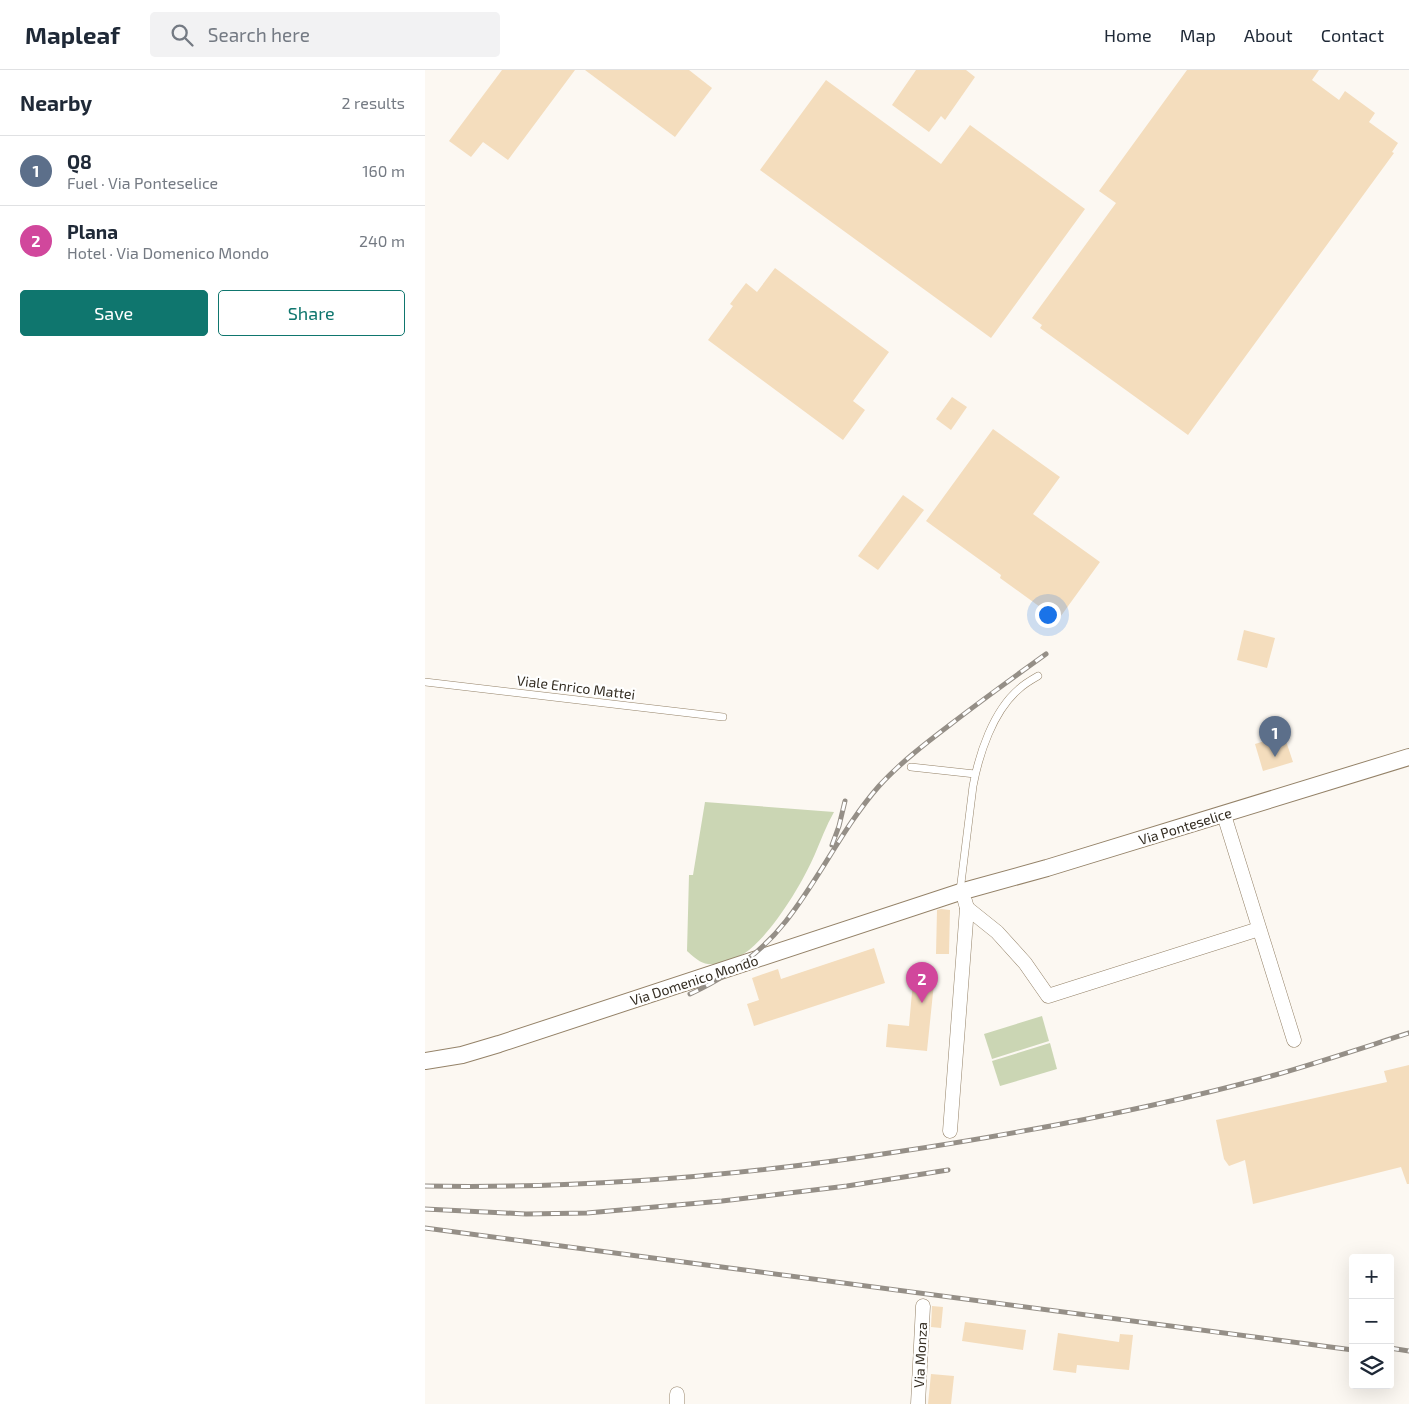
<!DOCTYPE html>
<meta charset="utf-8">
<style>
:root{--surface:#fff;--page:#f2f2f3;--text:#1f2937;--muted:#747a83;--line:#e0e1e3;--accent:#0f766e}
body{margin:0;font-family:"Exo 2",sans-serif;background:var(--page);color:var(--text)}
.controls{position:absolute;right:15px;bottom:15px;display:grid;overflow:hidden;border-radius:5px;box-shadow:0 5px 20px #0002}
.controls button{width:45px;height:45px;display:grid;place-items:center;padding:0;border:0;border-bottom:1px solid var(--line);background:var(--surface);color:var(--text);font:25px sans-serif}
.you{position:absolute;left:622px;top:544px;width:18px;height:18px;margin:-12px;border:4px solid #fff;border-radius:50%;background:#1a73e8;box-shadow:0 0 0 8px #1a73e833}
.badge{display:grid;place-items:center;width:32px;height:32px;border-radius:50%;background:var(--accent);color:#fff;font-size:16px;font-weight:700}
.pin{position:absolute;translate:-50% -41px;filter:drop-shadow(0 1px 2px #0008)}
.pin::after{content:'';position:absolute;top:26px;width:18px;height:15px;background:inherit;clip-path:polygon(0 0,100% 0,50% 100%)}
.list{margin:0;padding:0;list-style:none}
h2{display:flex;justify-content:space-between;align-items:center;height:65px;margin:0;padding:0 20px;font-size:21px}
h2 small{font-size:16px;font-weight:400;color:var(--muted)}
.list li{display:grid;grid-template-columns:32px 1fr auto;gap:15px;align-items:center;box-sizing:border-box;height:70px;padding:0 20px;border-top:1px solid var(--line)}
.list b{display:block;font-size:19px;white-space:nowrap}
.list p{margin:0;font-size:16px;white-space:nowrap;color:var(--muted)}
.list em{font-size:16px;font-style:normal;color:var(--muted)}
.actions{display:flex;gap:10px;padding:15px 20px}
.actions a{flex:1;padding:11px 0;border:1px solid var(--accent);border-radius:5px;text-align:center;font-size:18px;color:var(--accent)}
.actions .main{background:var(--accent);color:#fff}
.icon{flex:none;width:28px;height:28px;fill:none;stroke:currentColor;stroke-width:2;stroke-linecap:round;stroke-linejoin:round}
.map{position:relative;flex:none;width:984px;height:1334px;overflow:hidden}
header{display:flex;align-items:center;gap:30px;box-sizing:border-box;height:70px;padding:0 25px;background:var(--surface);border-bottom:1px solid var(--line)}
header strong{font-size:24px}
nav{display:flex;gap:28px;margin-inline-start:auto;font-size:18px}
.search{width:350px;height:45px;background:var(--page);display:flex;align-items:center;gap:12px;box-sizing:border-box;padding:0 18px;border-radius:5px;color:var(--muted);font-size:19px}
main{display:flex}
aside{flex:1;background:var(--surface)}
.map>svg:first-child{display:block}
.green{fill:#cbd6b4}
.building{fill:#f4ddbd}
.lines{fill:none;stroke-linecap:round;stroke-linejoin:round}
.service-casing{stroke:#948268;stroke-width:8}
.minor-casing{stroke:#948268;stroke-width:15}
.tertiary-casing{stroke:#948268;stroke-width:18}
.service{stroke:#fff;stroke-width:7}
.minor{stroke:#fff;stroke-width:14}
.tertiary{stroke:#fff;stroke-width:16}
.rail-casing{stroke:#958f87;stroke-width:5}
.rail{stroke:#fff;stroke-width:3;stroke-dasharray:9;stroke-linecap:butt}
.labels{text-anchor:middle;dominant-baseline:central;stroke-width:4.5;stroke-linejoin:round;paint-order:stroke}
.street-label{font-size:14px;fill:#332c21;stroke:#fff}
</style>
<header>
<strong>Mapleaf</strong>
<div class="search"><svg class="icon" aria-label="search" viewBox="0 0 24 24"><circle cx="10" cy="10" r="6"/><path d="M15 15l6 6"/></svg>Search here</div>
<nav><a>Home</a><a>Map</a><a>About</a><a>Contact</a></nav>
</header>
<main>
<aside>
<h2>Nearby<small>2 results</small></h2>
<ul class="list">
<li><span class="badge" style="background:#5c6f8a">1</span><div><b>Q8</b><p>Fuel · Via Ponteselice</p></div><em>160 m</em></li>
<li><span class="badge" style="background:#d1479c">2</span><div><b>Plana</b><p>Hotel · Via Domenico Mondo</p></div><em>240 m</em></li>
</ul>
<div class="actions"><a class="main">Save</a><a>Share</a></div>
</aside>
<div class="map">
<svg width="984" height="1334" viewBox="0 0 984 1334">
<rect width="100%" height="100%" fill="#fcf8f2"/>
<!-- green -->
<g class="green">
<path d="M280,732L409,742C401,756 396,770 390,784C377,814 347,864 320,883C316,886 310,887 306,889C285,897 279,897 262,881L264,805H268Z"/>
<path d="M617,946L624,971L567,989L559,964Z"/>
<path d="M625,973L632,999L575,1016L567,991Z"/>
</g>
<!-- building -->
<g class="building">
<path d="M77,0H150L83,90L58,72L46,87L24,71Z"/>
<path d="M160,0H264L287,18L250,67Z"/>
<path d="M491,0H541L550,7L520,50L516,46L504,62L467,35Z"/>
<path d="M762,0H894L887,10L914,30L920,21L950,43L944,52L973,73L967,82L969,83L763,365L615,258L617,255L607,248L691,133L674,121Z"/>
<path d="M401,10L516,94L545,55L660,139L566,268L335,100Z"/>
<path d="M350,198L464,282L428,331L440,340L418,370L283,270L308,236L305,234L321,213L332,222Z"/>
<path d="M527,327L542,337L526,360L511,349Z"/>
<path d="M568,359L635,407L608,444L675,492L633,550L575,508L576,505L501,451Z"/>
<path d="M478,425L499,440L453,500L433,486Z"/>
<path d="M819,560L850,568L842,598L812,590Z"/>
<path d="M859,665L868,692L838,701L830,674Z"/>
<path d="M516,839L525,840L524,884H511L512,840Z"/>
<path d="M449,878L460,913L329,956L322,934L334,930L327,908L353,899L356,909Z"/>
<path d="M488,911L509,913L502,981L461,977L463,954L484,956Z"/>
<path d="M984,995V1114H982L976,1097L828,1134L820,1090L804,1096L799,1089L791,1050L962,1012L959,1001Z"/>
<path d="M507,1236L518,1237L516,1258L506,1257Z"/>
<path d="M540,1252L601,1260L598,1280L537,1271Z"/>
<path d="M633,1263L694,1272L695,1264L708,1265L704,1300L652,1295L651,1303L628,1300Z"/>
<path d="M506,1304L529,1306L526,1334H503Z"/>
</g>
<g class="lines">
<defs>
<g id="service">
<path d="M0,612L298,647"/>
<path d="M486,697L550,704"/>
<path d="M535,821L548,716C554,684 568,641 594,619C599,614 606,610 613,606"/>
</g>
<g id="minor">
<path d="M799,745L869,970"/>
<path d="M542,838L572,862L600,893L623,926L834,859"/>
<path d="M525,1061L542,838L540,831"/>
<path d="M252,1334V1324"/>
<path d="M493,1334L498,1236"/>
</g>
<path id="tertiary" d="M0,991L37,985L74,974L535,822L622,798L984,687"/>
</defs>
<!-- service casing -->
<use href="#service" class="service-casing"/>
<!-- minor casing -->
<use href="#minor" class="minor-casing"/>
<!-- tertiary casing -->
<use href="#tertiary" class="tertiary-casing"/>
<!-- service -->
<use href="#service" class="service"/>
<!-- minor -->
<use href="#minor" class="minor"/>
<!-- tertiary -->
<use href="#tertiary" class="tertiary"/>
<defs>
<g id="rail">
<path d="M407,775L414,756L420,731"/>
<path d="M265,924C302,907 336,883 361,851C395,808 418,757 454,716C475,693 501,673 526,654C557,630 589,607 621,584"/>
<path d="M0,1116C157,1119 315,1106 471,1082C598,1063 725,1039 850,1005C895,992 940,977 984,963"/>
<path d="M0,1139L101,1144L162,1143L297,1131L422,1116L523,1100"/>
<path d="M0,1158L928,1280"/>
<path d="M965,1278L984,1281"/>
</g>
</defs>
<!-- rail casing -->
<use href="#rail" class="rail-casing"/>
<!-- rail -->
<use href="#rail" class="rail"/>
</g>
<g class="labels">
<!-- street labels -->
<g class="street-label">
<text transform="translate(151 617) rotate(7)">Viale Enrico Mattei</text>
<text transform="translate(760 756) rotate(-17)">Via Ponteselice</text>
<text transform="translate(269 910) rotate(-18)">Via Domenico Mondo</text>
<text transform="translate(495 1285) rotate(-87)">Via Monza</text>
</g>
</g>
</svg>
<div class="controls">
<button>+</button>
<button>−</button>
<button><svg class="icon" aria-label="layers" viewBox="0 0 24 24"><path d="M12 4l9 5-9 5-9-5zM3 14l9 5 9-5"/></svg></button>
</div>
<div class="you"></div>
<div class="pin badge" style="left:850px;top:687px;background:#5c6f8a">1</div>
<div class="pin badge" style="left:497px;top:933px;background:#d1479c">2</div>
</div>
</main>
